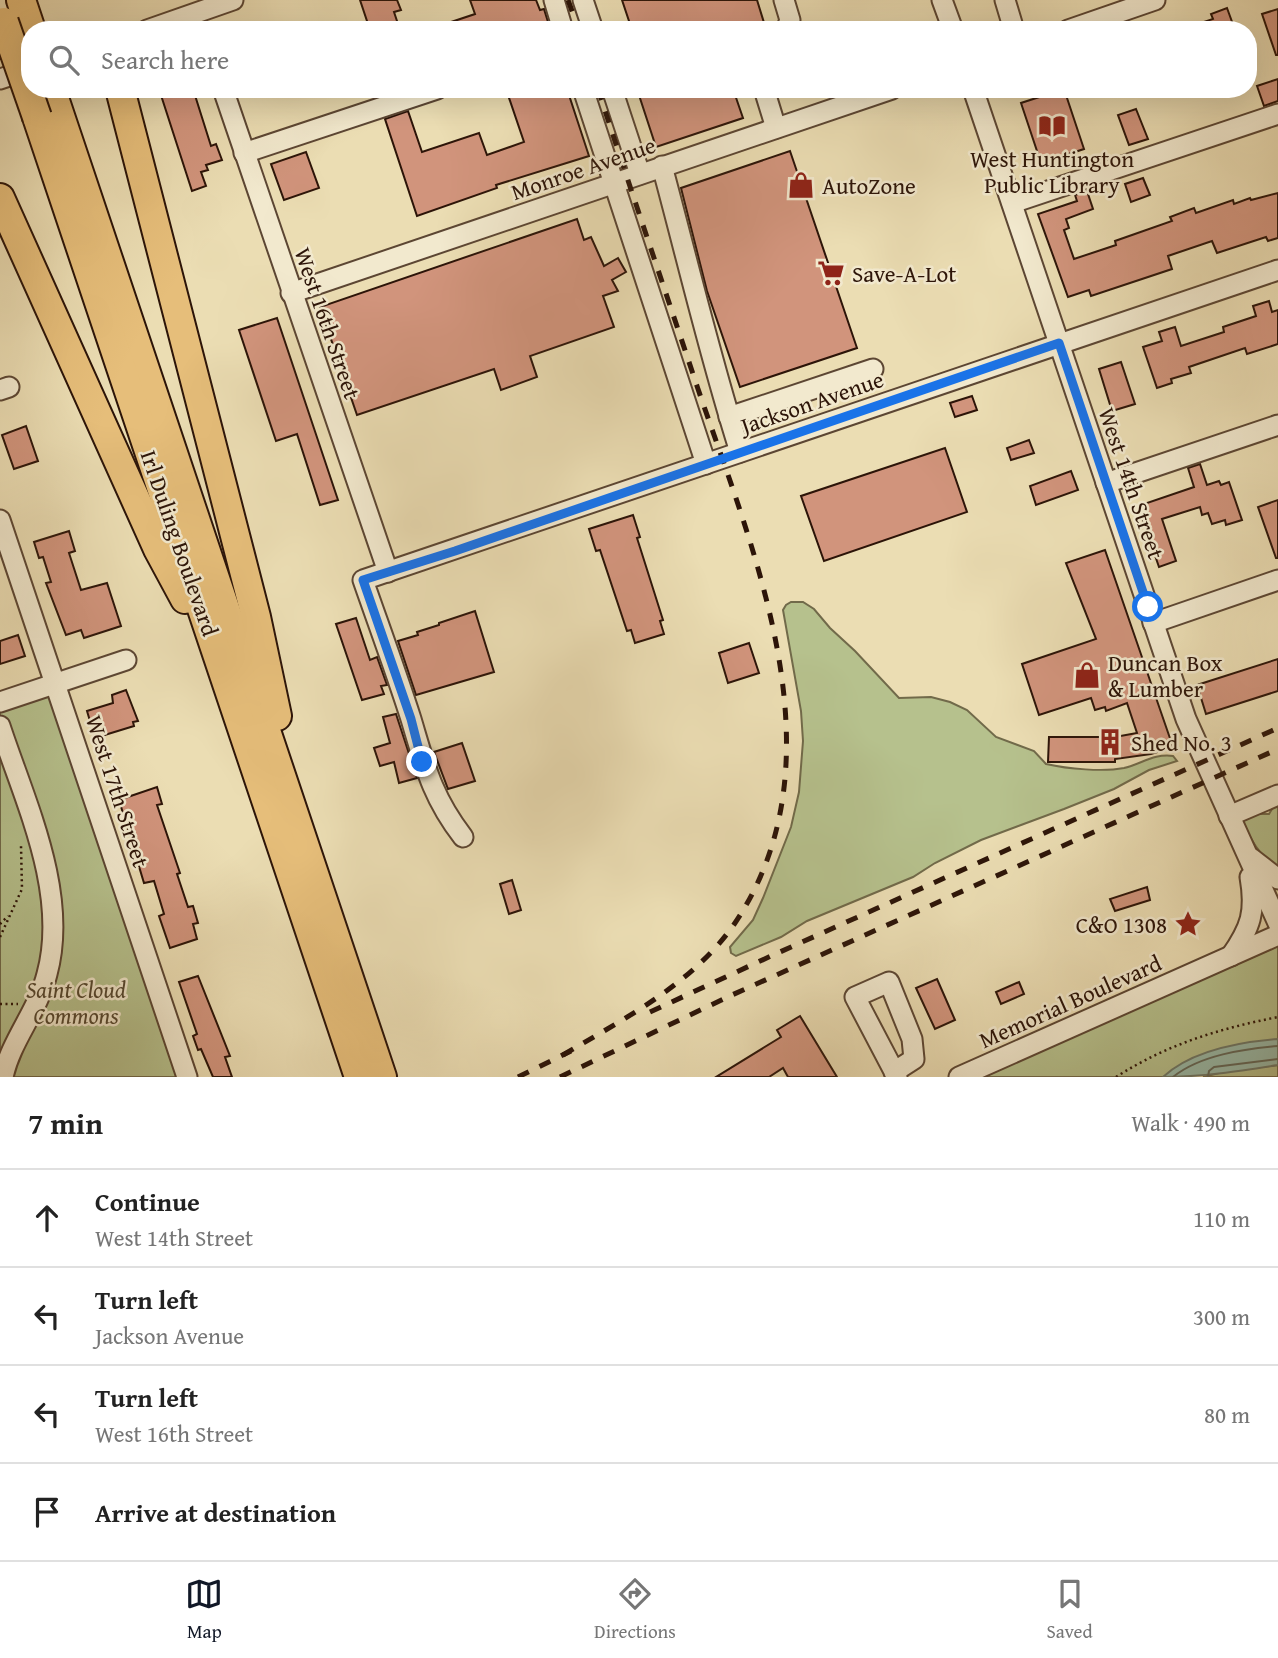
<!DOCTYPE html>
<meta charset="utf-8">
<style>
:root{--surface:#fff;--page:#f2f2f2;--text:#222;--muted:#767676;--line:#e0e0e0;--accent:#111827}
body{margin:0;font-family:"Gentium Book Plus",serif;background:var(--page);color:var(--text)}
.stop{position:absolute;width:21px;height:21px;margin:-16px;border:5px solid #1a73e8;border-radius:50%;background:#fff}
.stop.end{background:#1a73e8;border-color:#fff;box-shadow:0 2px 7px #0008}
.list{margin:0;padding:0;list-style:none}
h2{display:flex;justify-content:space-between;align-items:center;height:91px;margin:0;padding:0 28px;font-size:30px}
h2 small{font-size:23px;font-weight:400;color:var(--muted)}
.list li{display:grid;grid-template-columns:46px 1fr auto;gap:21px;align-items:center;box-sizing:border-box;height:98px;padding:0 28px;border-top:2px solid var(--line)}
.list b{display:block;font-size:26px;white-space:nowrap}
.list p{margin:0;font-size:23px;white-space:nowrap;color:var(--muted)}
.list em{font-size:23px;font-style:normal;color:var(--muted)}
.icon{flex:none;width:38px;height:38px;fill:none;stroke:currentColor;stroke-width:2;stroke-linecap:round;stroke-linejoin:round}
.map{position:relative;flex:none;width:1278px;height:1077px;overflow:hidden}
.search{position:absolute;background:var(--surface);box-shadow:0 7px 28px #0002;left:21px;right:21px;top:21px;height:77px;display:flex;align-items:center;gap:18px;box-sizing:border-box;padding:0 24px;border-radius:28px;color:var(--muted);font-size:26px}
.sheet{height:483px;background:var(--surface)}
nav{display:flex;justify-content:space-around;align-items:center;box-sizing:border-box;height:98px;border-top:2px solid var(--line);background:var(--surface);font-size:19px;color:var(--muted)}
nav a{display:grid;justify-items:center;gap:4px}
nav .on{color:var(--accent)}
.map>svg:first-child{display:block}
.green{fill:#b6c18d;stroke:#716a4a;stroke-width:2}
.water{fill:#98bcac;stroke:#6d796a;stroke-width:2}
.lines{fill:none;stroke-linecap:round;stroke-linejoin:round}
.shore{stroke:#62685a;stroke-width:2}
.building{fill:#d1947c;stroke:#2c1408;stroke-width:2}
.minor-casing{stroke:#5c4633;stroke-width:23}
.highway-casing{stroke:#2c1408;stroke-width:32}
.path{stroke:#2c1408;stroke-width:2.5;stroke-dasharray:2 3.5;stroke-linecap:butt}
.minor{stroke:#f2e9ce;stroke-width:19}
.highway{stroke:#e6be7a;stroke-width:28}
.rail{stroke:#2c1408;stroke-width:5;stroke-dasharray:12 12;stroke-linecap:butt}
.highway-bridge-casing{stroke:#2c1408;stroke-width:32;stroke-linecap:butt}
.highway-bridge{stroke:#e6be7a;stroke-width:28}
.route{stroke:#1a73e8;stroke-width:9}
.labels{text-anchor:middle;dominant-baseline:central;stroke-width:5;stroke-linejoin:round;paint-order:stroke}
.poi-label{font-size:23px;fill:#2c1408;stroke:#f2e9ce;text-anchor:start}
.street-label{font-size:23px;fill:#2c1408;stroke:#f2e9ce}
.park-label{font-size:23px;font-style:italic;fill:#554830;stroke:#f2e9ce}
</style>
<div class="map">
<svg width="1278" height="1077" viewBox="0 0 1278 1077">
<rect width="100%" height="100%" fill="#ebddb3"/>
<filter id="stains"><feTurbulence type="fractalNoise" baseFrequency=".00286" numOctaves="4"/><feColorMatrix values="0 0 0 0 .2 0 0 0 0 .09 0 0 0 0 .02 0 0 0 .5 -.17"/></filter>
<radialGradient id="worn" r=".72"><stop offset=".6" stop-color="#630" stop-opacity="0"/><stop offset="1" stop-color="#630" stop-opacity=".3"/></radialGradient>
<!-- green -->
<g class="green">
<path d="M791,602H803L814,609L830,628L855,651L899,698L931,697L950,702L967,710L996,737L1034,751L1046,764C1068,769 1103,772 1124,768C1141,764 1155,753 1173,756L1177,761L1149,770L1114,789L1064,809L981,840L935,863L913,877L807,921L781,937L736,956L731,953L730,947L753,920L763,898L791,827L799,792L803,741L801,711L783,610L786,605Z"/>
<path d="M48,696L51,698L180,1077H0V711Z"/>
<path d="M1278,799V871C1260,855 1250,840 1241,818L1252,814H1269Z"/>
<path d="M1278,946V1045L1186,1077H981Z"/>
<path d="M1278,1065V1077H1203L1227,1071Z"/>
</g>
<!-- water -->
<path class="water" d="M1278,1039V1065C1240,1071 1202,1077 1163,1077C1192,1050 1239,1042 1278,1039Z"/>
<g class="lines">
<!-- shore -->
<g class="shore">
<path d="M1173,1077C1200,1055 1244,1049 1278,1046"/>
<path d="M1208,1077L1209,1071L1214,1067L1278,1059"/>
</g>
</g>
<!-- building -->
<g class="building">
<path d="M360,0H397L401,10L394,12L400,30H370Z"/>
<path d="M470,0H536L540,10L544,9L548,22L544,23L546,30H436V27L475,14Z"/>
<path d="M622,0H757L765,26L754,30H632Z"/>
<path d="M1227,8L1235,30H1189V27L1213,19L1211,14Z"/>
<path d="M1278,9V55H1276L1262,14Z"/>
<path d="M1278,79V101L1264,106L1257,86Z"/>
<path d="M159,89H193L211,146L216,144L222,160L206,165L208,170L201,172L206,186L192,191Z"/>
<path d="M506,89H567L589,156L496,185L497,188L417,216L385,119L408,111L422,152L479,133L487,155L524,142Z"/>
<path d="M637,89H733L743,118L656,147Z"/>
<path d="M1064,89L1084,149L1041,163L1021,103Z"/>
<path d="M1136,109L1148,139L1129,145L1118,115Z"/>
<path d="M790,151L857,348L740,387L707,291L681,188Z"/>
<path d="M306,152L319,188L284,200L271,164Z"/>
<path d="M1143,178L1150,195L1131,202L1125,184Z"/>
<path d="M1087,191L1093,209L1066,219L1069,228L1064,230L1074,259L1116,245L1115,241L1172,221L1170,217L1194,208L1196,213L1233,200L1234,204L1250,198L1251,200L1278,193V238L1268,241L1266,237L1217,253L1212,241L1168,256L1172,269L1091,296L1089,290L1068,297L1038,214L1077,201L1075,195Z"/>
<path d="M577,219L584,240L591,237L604,266L618,258L626,272L612,280L618,291L603,296L614,327L530,356L537,377L501,390L494,369L357,415L320,307Z"/>
<path d="M1269,301L1272,312L1278,310V344L1247,354L1245,348L1189,367L1191,373L1171,379L1172,383L1157,388L1143,347L1162,341L1159,332L1175,327L1181,346L1224,332L1223,327L1256,316L1253,306Z"/>
<path d="M277,318L338,500L320,505L297,434L276,441L239,330Z"/>
<path d="M1121,362L1135,404L1112,411L1099,369Z"/>
<path d="M972,396L977,410L955,417L950,403Z"/>
<path d="M26,426L38,461L14,469L2,435Z"/>
<path d="M1029,440L1034,453L1011,460L1007,448Z"/>
<path d="M945,448L967,512L824,561L801,496Z"/>
<path d="M1200,464L1207,485L1219,481L1221,485L1229,482L1242,520L1226,525L1225,520L1212,524L1208,513L1202,515L1200,507L1162,519L1176,561L1159,567L1138,506L1194,487L1188,468Z"/>
<path d="M1071,471L1078,490L1036,505L1030,486Z"/>
<path d="M1278,500V558H1276L1258,507Z"/>
<path d="M633,515L640,537L637,538L663,620L660,621L664,634L635,643L631,630L627,631L600,550L596,551L589,529Z"/>
<path d="M69,531L75,551L69,553L81,590L107,583L121,626L84,638L81,630L66,635L46,583L51,582L43,557L39,558L34,542Z"/>
<path d="M1105,550L1173,747L1151,754L1115,759V762H1048L1049,737H1115L1137,733L1127,703L1106,711L1105,707L1095,710L1091,698L1039,715L1022,664L1096,639L1066,563Z"/>
<path d="M475,611L494,672L416,695L398,641L418,635L417,632L439,625V623Z"/>
<path d="M356,618L370,660L377,657L387,685L381,686L384,694L362,700L336,624Z"/>
<path d="M18,635L25,656L0,664V641Z"/>
<path d="M749,643L759,673L728,683L719,653Z"/>
<path d="M1278,659V691L1206,714L1197,685Z"/>
<path d="M126,690L138,721L133,722L134,726L95,738L87,711L113,703L112,695Z"/>
<path d="M396,714L417,778L399,783L394,762L380,766L374,748L390,743L383,717Z"/>
<path d="M462,743L475,781L448,789L434,752Z"/>
<path d="M157,787L162,804L157,805L180,873L177,874L188,907L193,906L198,923L193,924L197,939L170,948L159,916L164,914L154,881L144,883L119,800Z"/>
<path d="M512,880L521,910L509,914L500,884Z"/>
<path d="M1147,887L1150,900L1115,911L1110,899Z"/>
<path d="M198,976L230,1056L225,1057L232,1077H213L201,1049L198,1050L193,1036L197,1034L179,982Z"/>
<path d="M937,979L955,1020L935,1029L916,988Z"/>
<path d="M1019,982L1024,994L1001,1004L996,992Z"/>
<path d="M800,1016L837,1077H788L783,1068L769,1077H716L781,1037L777,1030Z"/>
</g>
<g class="lines">
<defs>
<g id="minor">
<path d="M554,0L563,30"/>
<path d="M583,0L593,30"/>
<path d="M784,0L790,20L786,30"/>
<path d="M942,0L953,30"/>
<path d="M1005,0L1014,30"/>
<path d="M147,30L233,0"/>
<path d="M1068,30L1155,0"/>
<path d="M0,79L30,69"/>
<path d="M223,89L388,572"/>
<path d="M583,89L706,464"/>
<path d="M612,89L640,174"/>
<path d="M764,89L776,128"/>
<path d="M973,89L1186,719L1278,923"/>
<path d="M244,153L437,89"/>
<path d="M662,166C688,262 710,358 740,452"/>
<path d="M1012,203L1278,114"/>
<path d="M291,293L892,89"/>
<path d="M0,390L9,387"/>
<path d="M729,417L873,369"/>
<path d="M1106,483L1278,425"/>
<path d="M0,520L187,1077"/>
<path d="M1153,623L1278,580"/>
<path d="M0,702L126,660"/>
<path d="M0,726C25,802 69,893 47,974C38,1011 11,1040 3,1077"/>
<path d="M1229,816L1278,795"/>
<path d="M463,837C432,797 425,766 411,719C396,672 379,626 363,580L1278,270"/>
<path d="M1251,858L1278,879"/>
<path d="M1231,956C1251,927 1256,912 1250,877"/>
<path d="M894,1072L914,1059L912,1039L889,982L855,997L897,1077"/>
<path d="M959,1077L1278,935"/>
</g>
<g id="highway">
<path d="M21,0L31,30"/>
<path d="M51,89L382,1077"/>
<path d="M120,89L256,617L277,716"/>
<path d="M37,117L359,1077"/>
<path d="M0,198L158,549L185,599"/>
</g>
</defs>
<!-- minor casing -->
<use href="#minor" class="minor-casing"/>
<!-- highway casing -->
<use href="#highway" class="highway-casing"/>
<!-- path -->
<g class="path">
<path d="M0,924L8,916"/>
<path d="M0,937L22,889L21,846"/>
<path d="M0,1004H18"/>
<path d="M1116,1077C1168,1044 1218,1029 1278,1017"/>
</g>
<!-- minor -->
<use href="#minor" class="minor"/>
<!-- highway -->
<use href="#highway" class="highway"/>
<!-- rail -->
<g class="rail">
<path d="M568,0L579,30"/>
<path d="M650,1012L771,956L1278,728"/>
<path d="M563,1055C625,1018 693,984 735,923C845,759 753,551 697,386C664,287 630,188 598,89"/>
<path d="M518,1077L571,1051"/>
<path d="M560,1077L732,995L1278,749"/>
</g>
<defs>
<path id="highway-bridge" d="M4,22L37,117"/>
</defs>
<!-- highway-bridge casing -->
<use href="#highway-bridge" class="highway-bridge-casing"/>
<!-- highway-bridge -->
<use href="#highway-bridge" class="highway-bridge"/>
</g>
<g class="lines">
<!-- route -->
<path class="route" d="M422,762L411,719L363,580L455,551L1059,343L1148,607"/>
</g>
<!-- icons -->
<defs>
<symbol id="library-bare" viewBox="-9 -9 18 18"><path d="M-6-4Q-3-5.5-.7-3.5V5Q-3 3-6 4ZM6-4Q3-5.5 .7-3.5V5Q3 3 6 4Z" fill="#8f2418" stroke="#f2e9ce" stroke-width="2.5" paint-order="stroke"/></symbol>
<symbol id="shop-bare" viewBox="-9 -9 18 18"><path d="M-5-2.5h2.3a2.7 3.5 0 0 1 5.4 0H5L5.5 6h-11ZM-1.5-2.5h3a1.5 2.3 0 0 0-3 0Z" fill="#8f2418" stroke="#f2e9ce" stroke-width="2.5" paint-order="stroke"/></symbol>
<symbol id="supermarket-bare" viewBox="-9 -9 18 18"><path d="M-6-5.5h2.5l.6 2H6L4.5 2H-2.5L-4.4-4H-6ZM-1.5 3.2a1.3 1.3 0 1 0 .1 0ZM3 3.2a1.3 1.3 0 1 0 .1 0Z" fill="#8f2418" stroke="#f2e9ce" stroke-width="2.5" paint-order="stroke"/></symbol>
<symbol id="building-bare" viewBox="-9 -9 18 18"><path d="M-4-6H4V6H1V3H-1V6H-4ZM-2.5-4.3h1.7v1.8h-1.7ZM.8-4.3h1.7v1.8H.8ZM-2.5-1h1.7V.8h-1.7ZM.8-1h1.7V.8H.8Z" fill="#8f2418" stroke="#f2e9ce" stroke-width="2.5" paint-order="stroke"/></symbol>
<symbol id="sight-bare" viewBox="-9 -9 18 18"><path d="M0-6L1.8-2.2L6-1.7L2.9 1.2L3.7 5.4L0 3.3L-3.7 5.4L-2.9 1.2L-6-1.7L-1.8-2.2Z" fill="#8f2418" stroke="#f2e9ce" stroke-width="2.5" paint-order="stroke"/></symbol>
</defs>
<g fill-rule="evenodd">
<use href="#library-bare" x="1033" y="107" width="38" height="38"/>
<use href="#shop-bare" x="782" y="166" width="38" height="38"/>
<use href="#supermarket-bare" x="812" y="254" width="38" height="38"/>
<use href="#shop-bare" x="1068" y="656" width="38" height="38"/>
<use href="#building-bare" x="1091" y="723" width="38" height="38"/>
<use href="#sight-bare" x="1169" y="905" width="38" height="38"/>
</g>
<g class="labels">
<!-- poi labels -->
<g class="poi-label">
<text x="1052" y="158" text-anchor="middle">West Huntington<tspan x="1052" dy="26">Public Library</tspan></text>
<text x="822" y="185">AutoZone</text>
<text x="852" y="273">Save-A-Lot</text>
<text x="1108" y="662">Duncan Box<tspan x="1108" dy="26">&amp; Lumber</tspan></text>
<text x="1131" y="742">Shed No. 3</text>
<text x="1167" y="924" text-anchor="end">C&amp;O 1308</text>
</g>
<!-- street labels -->
<g class="street-label">
<text transform="translate(583 168) rotate(-19)">Monroe Avenue</text>
<text transform="translate(328 323) rotate(71)">West 16th Street</text>
<text transform="translate(812 402) rotate(-19)">Jackson Avenue</text>
<text transform="translate(1132 483) rotate(71)">West 14th Street</text>
<text transform="translate(180 543) rotate(71)">Irl Duling Boulevard</text>
<text transform="translate(118 791) rotate(72)">West 17th Street</text>
<text transform="translate(1070 1001) rotate(-24)">Memorial Boulevard</text>
</g>
<!-- park labels -->
<g class="park-label">
<text x="76" y="989">Saint Cloud<tspan x="76" dy="26">Commons</tspan></text>
</g>
</g>
<rect width="100%" height="100%" filter="url(#stains)"/>
<rect width="100%" height="100%" fill="url(#worn)"/>
</svg>
<div class="stop" style="left:1148px;top:607px"></div>
<div class="stop end" style="left:422px;top:762px"></div>
<div class="search"><svg class="icon" aria-label="search" viewBox="0 0 24 24"><circle cx="10" cy="10" r="6"/><path d="M15 15l6 6"/></svg>Search here</div>
</div>
<section class="sheet">
<h2>7 min<small>Walk · 490 m</small></h2>
<ul class="list">
<li><svg class="icon" aria-label="ahead" viewBox="0 0 24 24"><path d="M12 20V5M6 11l6-6 6 6"/></svg><div><b>Continue</b><p>West 14th Street</p></div><em>110 m</em></li>
<li><svg class="icon" aria-label="left" viewBox="0 0 24 24"><path d="M17 20v-9H6M10 6l-5 5 5 5"/></svg><div><b>Turn left</b><p>Jackson Avenue</p></div><em>300 m</em></li>
<li><svg class="icon" aria-label="left" viewBox="0 0 24 24"><path d="M17 20v-9H6M10 6l-5 5 5 5"/></svg><div><b>Turn left</b><p>West 16th Street</p></div><em>80 m</em></li>
<li><svg class="icon" aria-label="arrive" viewBox="0 0 24 24"><path d="M6 21V4h12l-3 4 3 4H6"/></svg><div><b>Arrive at destination</b></div></li>
</ul>
</section>
<nav>
<a class="on"><svg class="icon" aria-label="map" viewBox="0 0 24 24"><path d="M3 6l6-2 6 2 6-2v14l-6 2-6-2-6 2zM9 4v14M15 6v14"/></svg>Map</a>
<a><svg class="icon" aria-label="directions" viewBox="0 0 24 24"><path d="M12 3l9 9-9 9-9-9zM9 14v-3h6M13 9l2 2-2 2"/></svg>Directions</a>
<a><svg class="icon" aria-label="saved" viewBox="0 0 24 24"><path d="M7 4h10v16l-5-4-5 4z"/></svg>Saved</a>
</nav>
